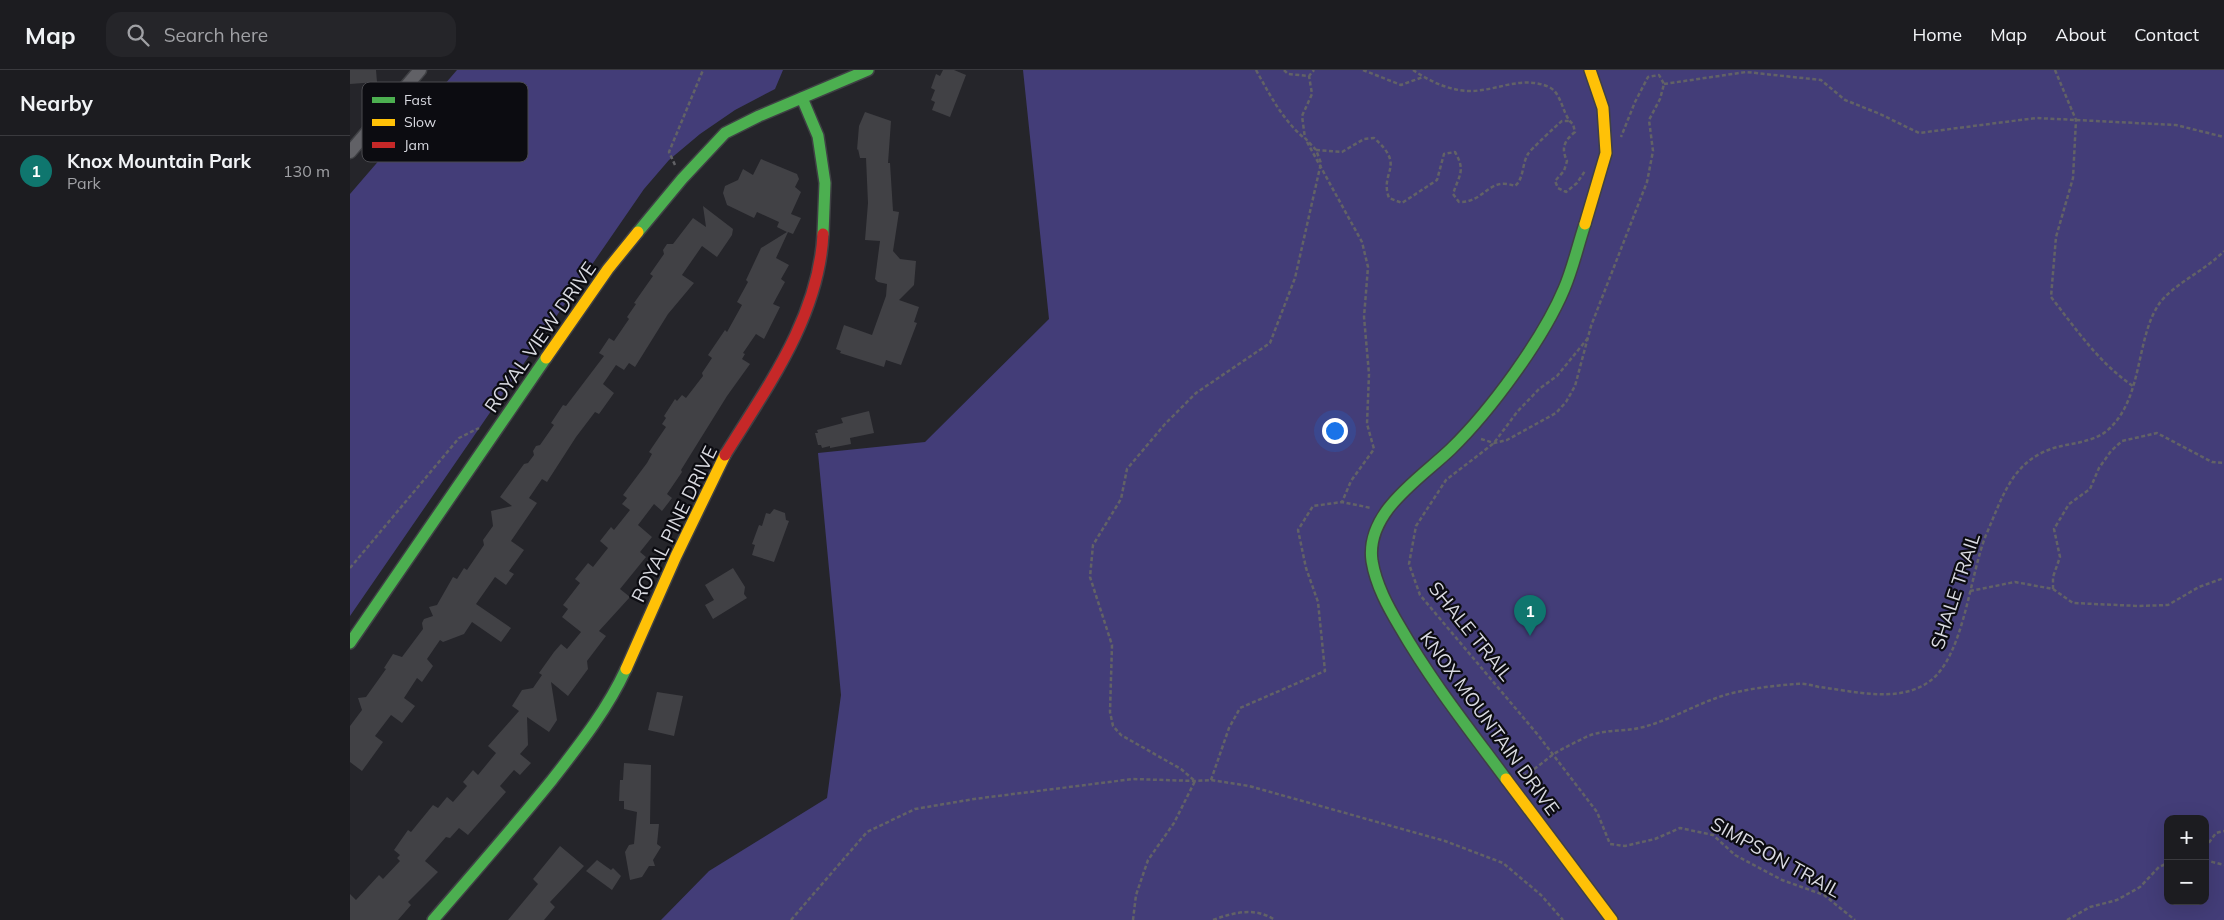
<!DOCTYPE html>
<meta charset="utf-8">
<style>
:root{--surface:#1c1c20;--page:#252529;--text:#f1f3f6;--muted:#a0a1a5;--line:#3a3a3e;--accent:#0f766e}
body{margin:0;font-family:Mulish,sans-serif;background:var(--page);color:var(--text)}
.controls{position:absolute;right:15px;bottom:15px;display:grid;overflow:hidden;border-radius:10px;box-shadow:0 5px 20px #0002}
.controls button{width:45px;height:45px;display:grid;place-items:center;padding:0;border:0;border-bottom:1px solid var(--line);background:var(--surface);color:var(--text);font:25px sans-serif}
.you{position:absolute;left:984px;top:360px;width:18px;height:18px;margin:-12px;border:4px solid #fff;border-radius:50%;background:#1a73e8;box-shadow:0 0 0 8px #1a73e833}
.badge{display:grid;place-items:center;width:32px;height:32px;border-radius:50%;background:var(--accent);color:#fff;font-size:16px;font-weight:700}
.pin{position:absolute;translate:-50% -41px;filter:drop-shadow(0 1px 2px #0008)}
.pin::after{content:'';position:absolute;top:26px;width:18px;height:15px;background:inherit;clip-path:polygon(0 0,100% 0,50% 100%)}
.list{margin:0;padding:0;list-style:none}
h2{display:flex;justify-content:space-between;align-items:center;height:65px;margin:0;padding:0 20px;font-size:21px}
h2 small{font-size:16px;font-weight:400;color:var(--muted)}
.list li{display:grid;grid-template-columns:32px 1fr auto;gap:15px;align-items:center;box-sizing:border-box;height:70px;padding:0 20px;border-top:1px solid var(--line)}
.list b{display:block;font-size:19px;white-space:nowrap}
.list p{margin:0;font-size:16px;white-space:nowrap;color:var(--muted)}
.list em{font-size:16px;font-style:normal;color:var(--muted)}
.icon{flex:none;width:28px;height:28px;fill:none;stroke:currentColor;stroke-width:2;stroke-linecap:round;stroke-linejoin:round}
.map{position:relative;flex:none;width:1874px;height:850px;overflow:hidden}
header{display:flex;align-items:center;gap:30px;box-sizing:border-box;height:70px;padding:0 25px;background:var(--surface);border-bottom:1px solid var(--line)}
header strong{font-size:24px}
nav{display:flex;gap:28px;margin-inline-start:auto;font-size:18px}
.search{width:350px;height:45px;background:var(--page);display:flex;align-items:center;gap:12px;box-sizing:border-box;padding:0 18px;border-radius:15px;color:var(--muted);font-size:19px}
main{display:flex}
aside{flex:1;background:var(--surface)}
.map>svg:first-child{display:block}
.green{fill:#433d78;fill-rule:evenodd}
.building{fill:#414145}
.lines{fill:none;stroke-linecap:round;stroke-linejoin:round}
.street-casing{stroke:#3f4044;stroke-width:15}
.fast-casing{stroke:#3f4044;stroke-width:14}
.slow-casing{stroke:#3f4044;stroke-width:14}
.jam-casing{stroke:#3f4044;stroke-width:14}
.path{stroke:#626266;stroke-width:2.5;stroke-dasharray:4 2.5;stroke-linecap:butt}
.street{stroke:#616166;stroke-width:12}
.fast{stroke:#4caf50;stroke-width:11}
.slow{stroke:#ffc107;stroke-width:11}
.jam{stroke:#c62828;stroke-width:11}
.labels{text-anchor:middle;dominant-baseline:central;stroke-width:4.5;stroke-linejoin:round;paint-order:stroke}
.street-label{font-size:19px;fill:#d9dae1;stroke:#0c0c11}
.key{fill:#0c0c11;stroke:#4a4a4f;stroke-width:1}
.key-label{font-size:14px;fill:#d9dae1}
</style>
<header>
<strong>Map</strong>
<div class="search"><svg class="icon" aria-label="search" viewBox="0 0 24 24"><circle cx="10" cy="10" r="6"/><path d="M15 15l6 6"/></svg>Search here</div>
<nav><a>Home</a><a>Map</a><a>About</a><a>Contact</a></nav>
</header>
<main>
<aside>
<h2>Nearby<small></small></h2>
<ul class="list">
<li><span class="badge">1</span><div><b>Knox Mountain Park</b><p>Park</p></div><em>130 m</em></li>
</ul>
</aside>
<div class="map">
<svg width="1874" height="850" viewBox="0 0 1874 850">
<rect width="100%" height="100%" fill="#25252a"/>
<!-- green -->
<g class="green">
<path d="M107,0H433L425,19L385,40L350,64L319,90L294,119L0,546V124Z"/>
<path d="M673,0H1874V850H311L359,801L477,728L491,625L468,383L575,372L699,249ZM1818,749H1855V831H1818Z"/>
</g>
<!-- building -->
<g class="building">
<path d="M0,0H26L27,12L0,14Z"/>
<path d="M593,0H604L616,5L600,47L582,40L585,32L581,30L585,20L581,18L586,4L590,6Z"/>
<path d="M515,42L541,51L538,93H540L543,141L549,142L543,181L550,189L566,191L564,215L549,230L569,237L564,252L567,253L551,295L536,290L534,297L490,283L491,281L486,279L494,255L522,265L536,226L537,214L528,212L525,209L530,171L515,170L518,133L516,88H510L508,79L507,80L509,56Z"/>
<path d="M411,89L447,104L449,109L445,117L451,122L441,144L451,148L443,164L438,162L426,188L439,195L431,209L435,212L423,234L430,237L414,269L406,264L393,283L395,284L392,289L400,294L377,326L331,400L332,402L317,424L322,428L312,441L304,434L288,455L302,467L290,482L296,487L270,519L280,527L249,561L256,566L237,591L238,599L218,626L201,612L207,650L199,662L177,647L178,675L170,684L181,693L170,705L164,700L150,716L156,722L118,765L109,758L100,768L96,767L75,791L88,802L58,832L61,835L48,850H0V824L6,830L29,805L33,809L50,791L47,788L50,785L44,780L58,760L61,762L83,735L88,738L97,727L103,732L117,716L113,712L123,700L128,705L146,683L138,676L169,641L162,636L172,620L183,618L192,605L189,603L204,582L211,574L217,579L231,562L212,547L218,539L213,535L230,513L225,509L238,493L243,497L258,478L250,471L261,457L264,460L280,440L272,434L277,428L273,425L297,393L302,384L299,382L316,357L312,354L316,348L314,346L325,329L327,331L332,325L336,328L353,306L352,303L362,288L358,285L375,260L377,262L392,235L387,232L398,212L396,210L411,178L437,162L427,157L429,152L407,142L404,148L377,135L373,123L375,116L388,110L393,99L403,105Z"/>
<path d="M353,136L383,159L382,165L367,187L352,176L332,205L344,213L318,244L285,297L279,293L274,300L266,295L253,314L264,323L249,344L245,342L226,367L197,412L192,409L179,428L187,433L161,471L174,480L159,501L164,504L156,515L145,507L126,534L161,558L151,572L122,552L114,564L93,572L90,570L77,589L83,596L72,612L67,608L54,628L65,636L52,653L41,645L25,666L33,672L12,701L0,692V656L12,640L8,628L16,627L36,599L34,598L43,584L52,587L73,559L72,553L74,549L83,546L79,537L87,535L103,507L107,509L114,498L117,500L134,475L133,470L143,456L141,441L162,436L150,427L174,394L178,393L184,385L183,381L186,376L190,375L204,355L201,353L213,335L216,336L254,286L249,283L259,268L264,271L279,249L277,247L286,234L284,233L303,206L300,204L314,184L313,180L317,174H323L343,148L356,157Z"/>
<path d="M519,341L524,363L500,368L501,374L480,378V376L472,378L471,375H468L465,363H468L467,360L493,353L491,348Z"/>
<path d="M424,439L435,443L436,450L439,451L424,492L402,485L405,475L402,474L409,455L412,456L416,443L420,444Z"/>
<path d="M383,498L395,517L394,524L397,528L363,549L355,535L364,530L355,515Z"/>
<path d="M307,622L333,626L324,666L298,660Z"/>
<path d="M274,693L301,695L300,754H309L307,774L311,777L303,790L305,796H299L292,807L280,810L275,782L279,775L284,774L287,742L274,739V731H269L270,710H273Z"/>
<path d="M210,776L234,796L200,832L205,837L194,850H158L188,814L183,809Z"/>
<path d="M247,790L261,800L263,798L271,806L262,820L236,801Z"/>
</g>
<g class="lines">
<defs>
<path id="street" d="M0,82L70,0"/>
<g id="fast">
<path d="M452,28L468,66L475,113L473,164"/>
<path d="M288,162L332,109L375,63L409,46L518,0"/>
<path d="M0,573L196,288"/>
<path d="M1156,709C1119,659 1081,611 1050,557C1038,537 1026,515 1022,491C1015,442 1071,408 1101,379C1141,340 1193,269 1214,219C1223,198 1228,175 1235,154"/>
<path d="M83,850C123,804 163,758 202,710C230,674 257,640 276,599"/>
</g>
<g id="slow">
<path d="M1235,154L1256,83L1253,38L1240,0"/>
<path d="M196,288L258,199L288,162"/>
<path d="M276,599L326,486L375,385"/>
<path d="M1156,709L1262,850"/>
</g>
<path id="jam" d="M375,385C417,317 469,247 473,164"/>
</defs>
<!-- street casing -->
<use href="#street" class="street-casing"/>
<!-- fast casing -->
<use href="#fast" class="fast-casing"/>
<!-- slow casing -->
<use href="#slow" class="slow-casing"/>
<!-- jam casing -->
<use href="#jam" class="jam-casing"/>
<!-- path -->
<g class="path">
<path d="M906,0C920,25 932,49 954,68"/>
<path d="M934,0L938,4L959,6L964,0"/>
<path d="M1013,0L1051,15L1073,7"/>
<path d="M1063,0C1079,11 1100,21 1120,21C1147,21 1172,5 1199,17C1213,24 1212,46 1223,54L1225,62C1214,71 1211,78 1217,91L1214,101L1205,111L1208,118L1216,122L1227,113L1235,101"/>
<path d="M1705,0L1726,50L1723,108L1706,167L1701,227C1726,259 1749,293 1783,316"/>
<path d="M1314,14L1396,2L1471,10L1495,30L1530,44L1569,63L1686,48L1826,55L1874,67"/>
<path d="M957,72L1012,172L1018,197L1014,247L1019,304L1017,354L1024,379L1001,411L992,432"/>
<path d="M966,80L992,82L1014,69L1024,68C1057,97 1029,101 1039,128L1052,133L1087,110L1094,84L1105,82C1116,101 1109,105 1103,124L1109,132C1135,133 1138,106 1165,116C1174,109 1172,93 1178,84C1180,80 1208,54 1212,51H1219"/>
<path d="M325,95L319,82L353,0"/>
<path d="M1238,268L1207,306L1189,319L1167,342L1144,373L1096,410L1066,456L1059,494L1070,525L1188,665L1247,742L1260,774L1275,776L1305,769L1330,758L1363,765L1385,785L1432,810L1474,825L1505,850"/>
<path d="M1131,369L1144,373L1157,370L1206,343L1216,332L1225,316L1241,256L1297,112L1303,81L1299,50L1310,29L1314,14L1309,5L1298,7L1285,32L1271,67"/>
<path d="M0,498L109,368L129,358"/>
<path d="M1703,519V507L1710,487L1704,459L1719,434L1740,419L1749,398L1761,381L1772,371L1807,363L1862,392L1874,393"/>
<path d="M1620,521L1665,512L1703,519L1723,533L1789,536L1818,535L1849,517L1874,508"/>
<path d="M1173,706C1183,701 1192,693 1201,686C1211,679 1224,673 1236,667C1254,659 1270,662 1289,658C1317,652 1344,635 1372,626C1394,619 1422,616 1445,614C1453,613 1461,615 1469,617C1504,621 1549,634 1580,611C1614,586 1620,504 1636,465C1655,421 1664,385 1716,375C1732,372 1750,369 1761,357C1793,325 1786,268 1809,234C1822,215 1856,200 1874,181"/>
<path d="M861,710L879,658L890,638L975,601L968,532L956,498L948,460L963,436L992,432L1021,438"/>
<path d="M1855,778L1866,763L1874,761"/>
<path d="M1855,790L1874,795"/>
<path d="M441,850L517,762L565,739L624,729L783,709L845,711L861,710L899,716L1095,771L1153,793L1191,825L1213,850"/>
<path d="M783,850L786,825L798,790L824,753L845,711L831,699L771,665L763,656L760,642L762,575L740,507L743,475L771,429L777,399L815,354L846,323L920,273L945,208L971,93L966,80L955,68L952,46L962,24L959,6"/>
<path d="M863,850C885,842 905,837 925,850"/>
<path d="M1717,850L1740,837L1767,830L1790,817L1809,797L1818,793"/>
</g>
<!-- street -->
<use href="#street" class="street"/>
<!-- fast -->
<use href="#fast" class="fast"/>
<!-- slow -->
<use href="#slow" class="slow"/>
<!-- jam -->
<use href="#jam" class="jam"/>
</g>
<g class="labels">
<!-- street labels -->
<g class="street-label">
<text transform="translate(190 267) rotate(-55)">ROYAL VIEW DRIVE</text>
<text transform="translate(324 454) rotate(-64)">ROYAL PINE DRIVE</text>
<text transform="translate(1605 521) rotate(-72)">SHALE TRAIL</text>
<text transform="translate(1121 561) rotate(51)">SHALE TRAIL</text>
<text transform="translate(1140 653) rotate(54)">KNOX MOUNTAIN DRIVE</text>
<text transform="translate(1426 787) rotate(29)">SIMPSON TRAIL</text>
</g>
</g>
<!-- legend -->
<rect x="12" y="12" width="166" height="80" rx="8" class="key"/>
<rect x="22" y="27" width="23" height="6" fill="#4caf50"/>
<rect x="22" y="49" width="23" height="7" fill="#ffc107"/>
<rect x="22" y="72" width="23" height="6" fill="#c62828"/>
<g class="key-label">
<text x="54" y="35">Fast</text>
<text x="54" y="57">Slow</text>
<text x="54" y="80">Jam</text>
</g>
</svg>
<div class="controls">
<button>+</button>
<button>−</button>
</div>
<div class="you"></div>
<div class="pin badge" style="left:1180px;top:566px">1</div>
</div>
</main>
